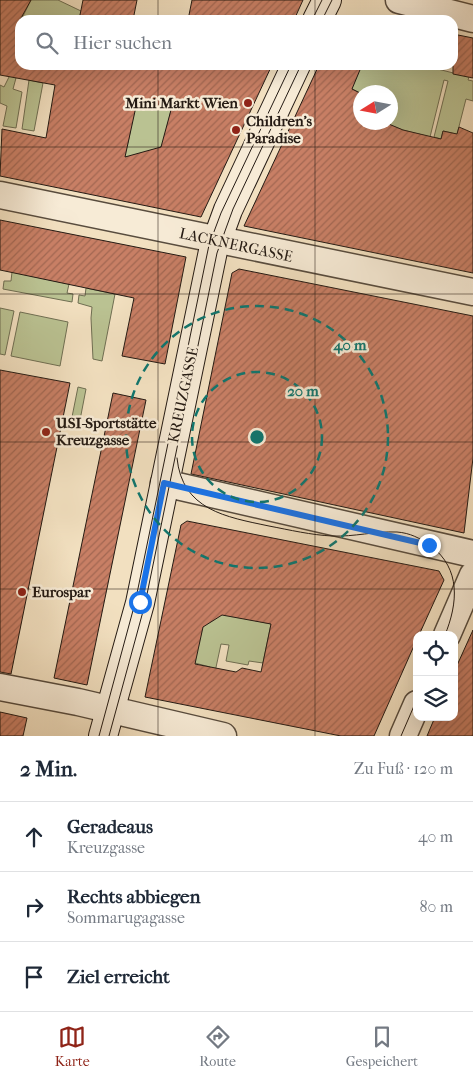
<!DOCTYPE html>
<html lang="de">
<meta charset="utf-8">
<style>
:root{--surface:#fff;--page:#f2f2f3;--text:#1f2937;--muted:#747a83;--line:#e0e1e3;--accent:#8f2418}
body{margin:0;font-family:"IM FELL French Canon",serif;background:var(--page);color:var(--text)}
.controls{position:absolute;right:15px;bottom:15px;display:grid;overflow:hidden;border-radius:10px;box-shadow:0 5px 20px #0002}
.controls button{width:45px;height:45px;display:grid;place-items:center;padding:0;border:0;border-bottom:1px solid var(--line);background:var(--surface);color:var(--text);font:25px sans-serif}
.compass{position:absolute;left:353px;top:85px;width:45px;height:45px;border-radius:50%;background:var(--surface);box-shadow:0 5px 20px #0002;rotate:259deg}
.stop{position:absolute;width:15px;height:15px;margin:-11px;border:4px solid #1a73e8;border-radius:50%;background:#fff}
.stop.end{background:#1a73e8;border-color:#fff;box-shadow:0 1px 5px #0008}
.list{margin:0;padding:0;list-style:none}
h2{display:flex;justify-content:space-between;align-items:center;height:65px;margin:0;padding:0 20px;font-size:21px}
h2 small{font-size:16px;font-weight:400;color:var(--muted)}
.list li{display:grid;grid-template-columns:32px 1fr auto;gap:15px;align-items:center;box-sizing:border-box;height:70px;padding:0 20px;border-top:1px solid var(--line)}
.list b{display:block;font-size:19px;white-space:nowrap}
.list p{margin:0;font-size:16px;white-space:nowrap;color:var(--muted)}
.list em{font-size:16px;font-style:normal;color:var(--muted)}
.icon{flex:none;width:28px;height:28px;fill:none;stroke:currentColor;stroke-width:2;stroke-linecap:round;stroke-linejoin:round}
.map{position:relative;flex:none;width:473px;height:736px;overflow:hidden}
.search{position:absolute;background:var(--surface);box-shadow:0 5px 20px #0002;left:15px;right:15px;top:15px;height:55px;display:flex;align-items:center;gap:12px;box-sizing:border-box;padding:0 18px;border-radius:15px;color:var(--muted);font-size:19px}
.sheet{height:275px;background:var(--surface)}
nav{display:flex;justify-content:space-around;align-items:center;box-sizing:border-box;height:70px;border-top:1px solid var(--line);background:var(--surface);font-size:14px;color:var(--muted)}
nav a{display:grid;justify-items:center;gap:2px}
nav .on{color:var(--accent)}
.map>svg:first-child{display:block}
.green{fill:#bac292;stroke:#6f6e52}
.building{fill:url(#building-hatch);stroke:#241a13;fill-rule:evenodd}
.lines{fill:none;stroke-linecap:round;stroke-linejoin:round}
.street-casing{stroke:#584c3e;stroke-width:29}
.secondary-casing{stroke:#241a13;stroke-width:30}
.street{stroke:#f7ebd6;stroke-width:26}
.secondary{stroke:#f7ebd6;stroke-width:28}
.tram{stroke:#241a13;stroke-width:1}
.route{stroke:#1a73e8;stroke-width:6}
.grid{fill:none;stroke:#241a13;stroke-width:1;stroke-opacity:0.55}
.ring{fill:none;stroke:#0f766e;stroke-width:2.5;stroke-dasharray:9 6}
.poi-dot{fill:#8f2418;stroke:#f7ebd6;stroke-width:2}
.labels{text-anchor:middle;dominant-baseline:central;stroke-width:5;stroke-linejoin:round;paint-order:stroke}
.poi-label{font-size:15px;font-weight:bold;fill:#241a13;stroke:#f7ebd6;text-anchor:start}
.street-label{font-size:15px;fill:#241a13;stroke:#f7ebd6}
.centre{fill:#0f766e;stroke:#f7ebd6;stroke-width:2.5}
.ring-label{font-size:15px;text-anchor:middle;font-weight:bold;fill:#0f766e;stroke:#f7ebd6;stroke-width:5;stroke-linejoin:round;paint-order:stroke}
</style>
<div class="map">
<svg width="473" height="736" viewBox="0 0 473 736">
<defs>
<pattern id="building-hatch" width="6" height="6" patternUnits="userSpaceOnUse" patternTransform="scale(1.25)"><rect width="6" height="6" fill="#c87f65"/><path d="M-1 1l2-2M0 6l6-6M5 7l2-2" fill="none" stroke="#a26752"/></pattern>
</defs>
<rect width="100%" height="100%" fill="#f2e0c0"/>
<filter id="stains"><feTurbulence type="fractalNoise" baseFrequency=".004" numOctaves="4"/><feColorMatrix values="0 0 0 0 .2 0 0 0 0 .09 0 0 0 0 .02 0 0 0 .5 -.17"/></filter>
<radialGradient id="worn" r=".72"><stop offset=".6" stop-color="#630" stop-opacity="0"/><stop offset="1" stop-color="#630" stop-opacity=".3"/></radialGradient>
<!-- green -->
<g class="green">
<path d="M31,0H58L81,11L79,20H21Z"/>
<path d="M362,65H404L412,67V65H422L469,77L468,80L473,81V101L466,99L455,142L456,134L443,131L441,139L434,137L448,81L444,80L430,137L403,130L384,123L390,122V92L366,91L360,93L346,86Z"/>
<path d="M10,75L16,78L13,89L22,92L16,128L3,126L7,106L0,103V85L4,87Z"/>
<path d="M29,80L43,83L34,131L22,129Z"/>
<path d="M128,100L171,110L163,146L160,147L161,154L122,158C132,136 132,124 128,100Z"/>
<path d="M12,272L69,284L67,293L73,294L72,302L3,289L4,281H11Z"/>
<path d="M86,288L115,294L102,361L93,359L91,318L92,307L78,303L79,295L85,296Z"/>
<path d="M0,308L14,311L5,355L0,354Z"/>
<path d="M20,312L68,322L60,366L11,356Z"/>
<path d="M78,387L86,389L80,420L72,417Z"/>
<path d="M210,611L271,624L263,663L249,661L248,665L226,661L229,645L221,644L215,672L210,667L195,663L196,638Z"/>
</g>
<!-- building -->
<g class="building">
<path d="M0,0H31L20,20V65H272L201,217L0,176L2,129L46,138L55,85L0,75ZM137,102L171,110L161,147L125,157Z"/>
<path d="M83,0H137L133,20H79Z"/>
<path d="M192,0H303L294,20H188Z"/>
<path d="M453,34L473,38V78L453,74Z"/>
<path d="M319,65H362L352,89L360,93V122H384L403,130L441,139L443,131L457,134L459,127L473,133V273L244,226Z"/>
<path d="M0,220L186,257L165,364L122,356L134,298L0,270Z"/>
<path d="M239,269L473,316V458L464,533L191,474L232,273Z"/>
<path d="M0,370L70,383L11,674L0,672Z"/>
<path d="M113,393L146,400L87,685L54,678Z"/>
<path d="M187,521L439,571L444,580L419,635H417V639L374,736H341L145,697L181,525ZM222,615L271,624L261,672L242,668L236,672L195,664L203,627Z"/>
<path d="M473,630V736H427L435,717H454V672Z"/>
<path d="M0,712L27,718L23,736H0Z"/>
</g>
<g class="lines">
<defs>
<g id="street">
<path d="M399,0L473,19"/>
<path d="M0,195L473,292"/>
<path d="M164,483L473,554"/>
<path d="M447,635L473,575"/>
<path d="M0,687L78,702L223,736"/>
<path d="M403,736L417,704"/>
</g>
<g id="secondary">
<path d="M317,20L327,0"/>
<path d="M103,736L140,603L213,251L228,210L296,65"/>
</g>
</defs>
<!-- street casing -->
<use href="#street" class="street-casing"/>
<!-- secondary casing -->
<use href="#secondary" class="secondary-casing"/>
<!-- street -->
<use href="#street" class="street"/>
<!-- secondary -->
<use href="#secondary" class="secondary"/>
<!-- tram -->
<g class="tram">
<path d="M312,20L322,0"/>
<path d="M322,20L332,0"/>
<path d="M177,458C182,510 226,517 269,526C290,530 311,535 332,536C354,537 375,531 397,532C410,533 420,538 431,546C461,569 458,603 445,635"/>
<path d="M99,736L135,603L209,245L221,213L291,65"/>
<path d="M109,736L145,604L217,253L233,209L301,65"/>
<path d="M401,736L417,699"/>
</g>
</g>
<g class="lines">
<!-- route -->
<path class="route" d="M140,602L164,483L429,545"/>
</g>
<!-- grid -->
<path class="grid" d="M158,0V20M315,0V20M158,65V736M315,65V736M0,147H473M0,294H473M0,442H473M0,589H473"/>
<!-- distance rings -->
<g class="ring">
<circle cx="257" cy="437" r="65"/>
<circle cx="257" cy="437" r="131"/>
</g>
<!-- markers -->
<g class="poi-dot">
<circle cx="248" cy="103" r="5"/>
<circle cx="236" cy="130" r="5"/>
<circle cx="46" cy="432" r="5"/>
<circle cx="22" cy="592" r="5"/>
</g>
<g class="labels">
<!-- poi labels -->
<g class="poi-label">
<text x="238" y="103" text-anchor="end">Mini Markt Wien</text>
<text x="246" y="121">Children's<tspan x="246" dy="17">Paradise</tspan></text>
<text x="56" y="423">USI-Sportstätte<tspan x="56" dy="17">Kreuzgasse</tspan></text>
<text x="32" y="592">Eurospar</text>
</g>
<!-- street labels -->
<g class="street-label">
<text transform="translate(236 245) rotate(12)">LACKNERGASSE</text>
<text transform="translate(183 395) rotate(-78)">KREUZGASSE</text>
</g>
</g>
<circle cx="257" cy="437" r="8" class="centre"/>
<g class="ring-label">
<text x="350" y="350">40 m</text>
<text x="303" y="396">20 m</text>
</g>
<rect width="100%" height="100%" filter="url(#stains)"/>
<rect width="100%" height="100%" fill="url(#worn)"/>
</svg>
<div class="controls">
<button><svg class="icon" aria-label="locate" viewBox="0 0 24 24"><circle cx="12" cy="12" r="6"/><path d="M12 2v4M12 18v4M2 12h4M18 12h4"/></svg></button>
<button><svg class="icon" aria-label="layers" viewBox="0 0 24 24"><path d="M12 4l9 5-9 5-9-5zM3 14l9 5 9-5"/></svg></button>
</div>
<svg class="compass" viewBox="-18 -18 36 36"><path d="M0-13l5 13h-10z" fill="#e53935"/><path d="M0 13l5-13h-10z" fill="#747a83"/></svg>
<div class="stop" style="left:140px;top:602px"></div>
<div class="stop end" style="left:429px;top:545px"></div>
<div class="search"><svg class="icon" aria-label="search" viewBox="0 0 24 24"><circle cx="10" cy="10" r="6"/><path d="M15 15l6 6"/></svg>Hier suchen</div>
</div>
<section class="sheet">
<h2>2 Min.<small>Zu Fuß · 120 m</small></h2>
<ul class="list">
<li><svg class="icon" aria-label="ahead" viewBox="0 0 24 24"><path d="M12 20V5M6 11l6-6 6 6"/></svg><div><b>Geradeaus</b><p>Kreuzgasse</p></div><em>40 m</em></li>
<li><svg class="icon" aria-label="right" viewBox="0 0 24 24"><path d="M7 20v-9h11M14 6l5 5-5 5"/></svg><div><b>Rechts abbiegen</b><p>Sommarugagasse</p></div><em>80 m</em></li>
<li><svg class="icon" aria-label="arrive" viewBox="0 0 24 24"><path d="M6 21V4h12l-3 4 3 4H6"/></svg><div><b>Ziel erreicht</b></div></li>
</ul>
</section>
<nav>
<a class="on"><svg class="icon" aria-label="map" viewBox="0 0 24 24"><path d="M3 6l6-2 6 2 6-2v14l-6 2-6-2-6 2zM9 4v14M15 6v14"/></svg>Karte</a>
<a><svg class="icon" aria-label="directions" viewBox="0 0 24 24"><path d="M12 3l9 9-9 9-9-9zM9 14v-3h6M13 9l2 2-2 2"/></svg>Route</a>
<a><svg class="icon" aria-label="saved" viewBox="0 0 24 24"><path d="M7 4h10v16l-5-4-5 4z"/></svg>Gespeichert</a>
</nav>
